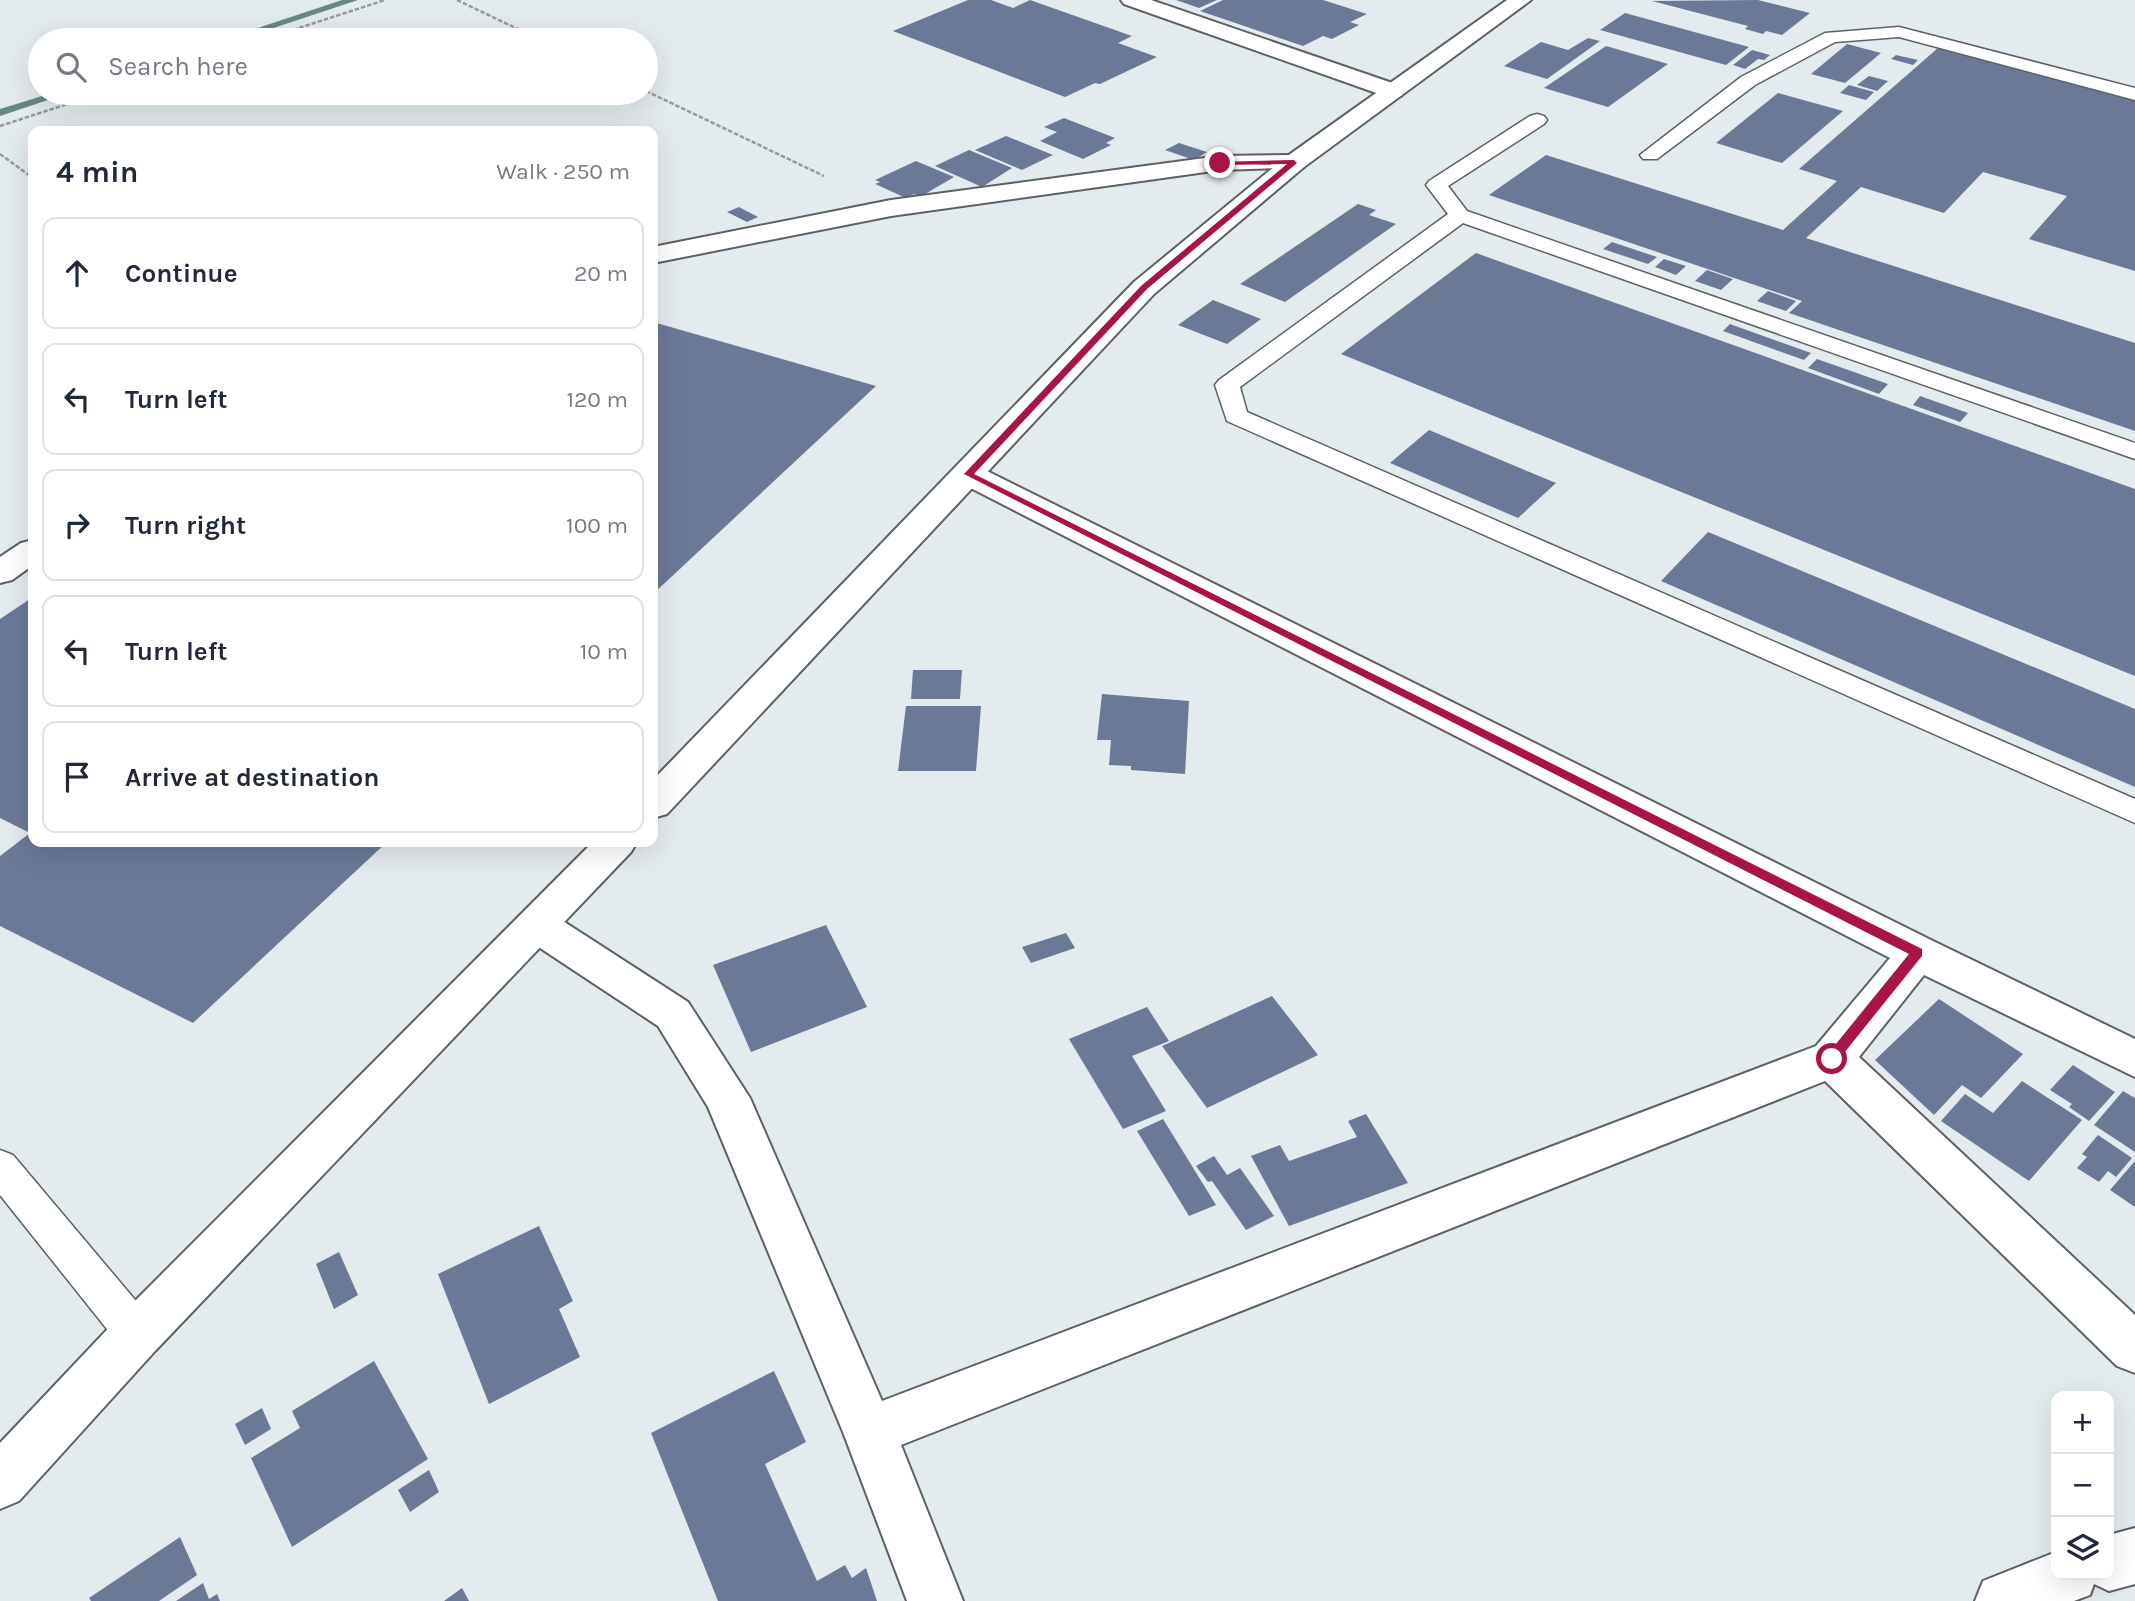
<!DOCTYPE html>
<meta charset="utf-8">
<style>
:root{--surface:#fff;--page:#f6f6f7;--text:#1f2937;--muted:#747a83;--line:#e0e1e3}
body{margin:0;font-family:Karla,sans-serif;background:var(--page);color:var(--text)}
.controls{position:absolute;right:21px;bottom:21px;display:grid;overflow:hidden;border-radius:14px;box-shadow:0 7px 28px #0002}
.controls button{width:63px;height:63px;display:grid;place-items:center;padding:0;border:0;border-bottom:2px solid var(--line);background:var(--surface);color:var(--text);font:35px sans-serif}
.stop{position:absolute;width:21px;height:21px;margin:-16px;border:5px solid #a81348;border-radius:50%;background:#fff}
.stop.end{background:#a81348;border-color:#fff;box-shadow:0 2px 7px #0008}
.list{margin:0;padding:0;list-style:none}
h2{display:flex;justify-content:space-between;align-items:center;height:91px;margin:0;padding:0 28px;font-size:30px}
h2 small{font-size:23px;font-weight:400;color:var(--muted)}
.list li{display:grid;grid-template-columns:46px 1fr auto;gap:21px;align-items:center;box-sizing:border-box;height:112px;margin:0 14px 14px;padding:0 14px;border:2px solid var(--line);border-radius:14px}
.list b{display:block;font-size:26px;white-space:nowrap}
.list em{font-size:23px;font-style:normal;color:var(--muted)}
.icon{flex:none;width:38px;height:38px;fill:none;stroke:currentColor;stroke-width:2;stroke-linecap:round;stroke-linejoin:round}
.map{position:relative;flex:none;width:2135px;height:1601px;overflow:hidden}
.search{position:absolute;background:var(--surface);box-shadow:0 7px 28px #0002;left:28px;top:28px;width:630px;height:77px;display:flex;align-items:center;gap:18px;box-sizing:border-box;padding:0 24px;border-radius:38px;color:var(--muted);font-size:26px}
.panel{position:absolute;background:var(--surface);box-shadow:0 7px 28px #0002;left:28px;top:126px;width:630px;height:721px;border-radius:14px}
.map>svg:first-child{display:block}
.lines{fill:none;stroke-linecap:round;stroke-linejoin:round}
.stream{fill:#688884;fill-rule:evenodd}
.building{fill:#6b7997}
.service-casing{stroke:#5c6165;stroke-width:3}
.minor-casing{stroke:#5c6165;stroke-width:4}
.tertiary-casing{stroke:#5c6165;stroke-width:4}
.path{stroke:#959a9e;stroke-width:2.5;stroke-dasharray:4.5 2;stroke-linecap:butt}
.service{fill:#fff;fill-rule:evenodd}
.minor{fill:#fff;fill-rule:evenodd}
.tertiary{fill:#fff;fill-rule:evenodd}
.route{fill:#a81348}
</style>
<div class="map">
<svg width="2135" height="1601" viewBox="0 0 2135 1601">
<rect width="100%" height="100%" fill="#e4ebef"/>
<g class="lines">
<!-- stream -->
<g class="stream">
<path d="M342,0H358L237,40H222Z"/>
<path d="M52,93H69L0,116V109Z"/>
</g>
</g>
<!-- building -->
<g class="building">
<path d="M968,0H991L1013,8L1030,0L1132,36L1118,43L1157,57L1100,84L1095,83L1065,97L893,31Z"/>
<path d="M1176,0H1217L1199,8Z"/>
<path d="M1223,0H1323L1367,14L1350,22L1359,25L1332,39L1323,36L1303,46L1200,11Z"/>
<path d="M1758,0L1810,13L1782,35L1766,31L1763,34L1745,29L1748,26L1652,1Z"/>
<path d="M1625,13L1749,47L1726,65L1600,30Z"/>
<path d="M1588,38L1600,41L1547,79L1504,66L1541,42L1568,50Z"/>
<path d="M1847,44L1881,53L1845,83L1811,74Z"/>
<path d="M1606,46L1668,64L1608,107L1544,88Z"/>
<path d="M1938,48L2135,99V271L2029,239L2067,196L1983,172L1944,213L1861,187L1806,238L2135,343V431L1789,313L1802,301L1489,195L1546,155L1783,230L1837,181L1799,169Z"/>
<path d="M1752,50L1770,55L1764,60L1758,59L1745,69L1733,65Z"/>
<path d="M1896,55L1918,60L1913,65L1891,59Z"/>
<path d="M1869,76L1888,81L1877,91L1857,85Z"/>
<path d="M1849,85L1874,92L1866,100L1840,93Z"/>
<path d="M1778,93L1843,111L1782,163L1716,143Z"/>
<path d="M1064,118L1115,138L1106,143L1111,145L1083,159L1040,141L1057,132L1044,127Z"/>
<path d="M1006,136L1053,155L1022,170L975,150Z"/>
<path d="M1179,143L1207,152L1194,160L1165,150Z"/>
<path d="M969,150L1012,168L982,187L935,166Z"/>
<path d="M916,161L954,177L920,197L914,194L906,198L875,184L880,182L875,180Z"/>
<path d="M1358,204L1376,210L1369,215L1396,224L1285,302L1240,284Z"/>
<path d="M739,207L758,217L747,222L727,212Z"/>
<path d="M1612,242L1657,257L1648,264L1603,249Z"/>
<path d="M1476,253L2135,489V676L1341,354Z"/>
<path d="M1664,259L1686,266L1676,275L1655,267Z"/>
<path d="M1707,270L1733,279L1721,290L1695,281Z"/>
<path d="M1768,291L1796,301L1786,311L1757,301Z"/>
<path d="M1213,300L1261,319L1227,344L1178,325Z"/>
<path d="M653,322L876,386L653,594Z"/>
<path d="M1730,324L1811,353L1804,360L1723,331Z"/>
<path d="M1817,359L1888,384L1879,394L1808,368Z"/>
<path d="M1920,396L1968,413L1960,422L1913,405Z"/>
<path d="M1429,430L1556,483L1518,518L1390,463Z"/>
<path d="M1708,532L2135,709V787L1661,581Z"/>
<path d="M33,597V842H387L193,1023L0,926V856L30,833L0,818V619Z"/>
<path d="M913,670H962L960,699H911Z"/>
<path d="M1102,694L1189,701L1185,774L1131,770V766L1109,765L1111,740H1097Z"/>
<path d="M906,706H981L976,771H898Z"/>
<path d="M826,925L867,1007L751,1052L713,965Z"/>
<path d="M1066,933L1075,948L1031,963L1022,947Z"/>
<path d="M1272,996L1318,1055L1207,1108L1162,1046Z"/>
<path d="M1939,999L2023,1054L1981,1098L1962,1085L1934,1115L1875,1060Z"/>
<path d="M1147,1007L1169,1041L1132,1056L1166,1111L1123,1129L1069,1039Z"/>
<path d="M2073,1065L2115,1092L2089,1121L2069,1107L2072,1104L2050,1090Z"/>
<path d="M2022,1081L2082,1120L2029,1181L1941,1121L1965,1094L1993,1113Z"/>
<path d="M2123,1091L2135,1098V1152L2094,1125Z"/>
<path d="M1366,1114L1408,1183L1289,1226L1251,1156L1280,1145L1289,1161L1357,1137L1348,1121Z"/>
<path d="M1163,1119L1216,1205L1189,1216L1137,1131Z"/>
<path d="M2098,1135L2132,1158L2116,1177L2108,1171L2099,1182L2077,1168L2087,1157L2082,1154Z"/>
<path d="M1214,1156L1227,1175L1240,1168L1274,1216L1246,1230L1212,1181L1208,1182L1196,1166Z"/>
<path d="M2135,1161V1207L2110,1190Z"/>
<path d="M539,1226L573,1301L559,1309L580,1357L489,1404L438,1274Z"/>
<path d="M339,1252L358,1295L334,1309L316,1264Z"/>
<path d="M374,1361L428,1459L292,1547L251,1458L300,1428L292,1411Z"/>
<path d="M774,1371L806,1442L765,1464L817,1581L845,1565L852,1578L866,1568L877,1601H718L651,1433Z"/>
<path d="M262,1408L271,1429L245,1445L235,1424Z"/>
<path d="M429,1470L439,1492L410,1512L398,1490Z"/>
<path d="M180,1537L197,1575L159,1601H91L89,1598Z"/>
<path d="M203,1583L209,1599L217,1594L220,1601H176Z"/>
<path d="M462,1588L469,1601H444Z"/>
</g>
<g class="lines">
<defs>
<g id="service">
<path d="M1899,27L2135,88V100L1899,37L1835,42L1755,85L1657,159H1643L1640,155L1741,77L1825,33Z"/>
<path d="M1537,114L1544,116L1547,120L1544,124L1448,186L1467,211L2135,443V459L1463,223L1240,387L1247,412L2135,799V823L1227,421L1215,385L1219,380L1448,214L1426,185L1429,181L1530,116Z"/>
<path d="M0,1150L13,1155L152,1320L158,1334L152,1348L137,1353L122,1348L0,1195Z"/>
</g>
<g id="minor">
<path d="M1121,0H1151L1401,86L1404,91L1401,96H1385L1124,4Z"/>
<path d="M1295,155L1304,157L1307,162L1304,167L1220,170L891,216L653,263V247L891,200L1220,156Z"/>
<path d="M968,465L979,467L1933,941L2135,1039V1077L1924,975L1859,1057L2135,1315V1373L2117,1366L1825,1081L901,1445L963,1601H907L843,1432L708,1107L658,1026L522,936L516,925L522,914L537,909L552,914L688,1002L750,1098L882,1401L1816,1046L1890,958L957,481L952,474L957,467Z"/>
<path d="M33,540V565L12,580L0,583V557L21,543Z"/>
<path d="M2135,1528V1584L2109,1591L2094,1584L2090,1595L2074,1601H1975L1983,1581L2056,1552V1575H2109V1535Z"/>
</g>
<g id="tertiary">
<path d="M1507,0H1531L1304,167L1154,294L667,814L653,818V780L1134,282L1286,157Z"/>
<path d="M593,842H637L631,852L155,1351L19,1501L0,1509V1443L119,1317Z"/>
</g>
</defs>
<!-- service casing -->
<use href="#service" class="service-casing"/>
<!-- minor casing -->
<use href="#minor" class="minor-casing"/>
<!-- tertiary casing -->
<use href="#tertiary" class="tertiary-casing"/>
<!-- path -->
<g class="path">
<path d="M457,0L541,40"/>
<path d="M262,40L385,0"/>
<path d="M646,91L824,176"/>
<path d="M0,126L101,93"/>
<path d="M0,154L33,178"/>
</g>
<!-- service -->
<use href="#service" class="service"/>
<!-- minor -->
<use href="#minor" class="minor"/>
<!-- tertiary -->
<use href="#tertiary" class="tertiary"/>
</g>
<!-- route -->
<path class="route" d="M1294,160L1297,163L1147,289L974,474L1922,949V956L1836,1063H1827V1055L1909,954L964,474L1141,286L1287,164L1220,165L1217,162Z"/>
</svg>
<div class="controls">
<button>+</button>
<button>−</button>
<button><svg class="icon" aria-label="layers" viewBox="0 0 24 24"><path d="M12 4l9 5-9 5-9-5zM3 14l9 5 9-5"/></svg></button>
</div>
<div class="stop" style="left:1832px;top:1059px"></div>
<div class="stop end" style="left:1220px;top:163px"></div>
<div class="search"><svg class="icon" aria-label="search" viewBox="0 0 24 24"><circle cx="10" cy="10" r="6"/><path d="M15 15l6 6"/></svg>Search here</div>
<section class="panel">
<h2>4 min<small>Walk · 250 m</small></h2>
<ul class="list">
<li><svg class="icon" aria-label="ahead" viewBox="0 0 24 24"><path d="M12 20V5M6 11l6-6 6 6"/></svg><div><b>Continue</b></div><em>20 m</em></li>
<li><svg class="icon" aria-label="left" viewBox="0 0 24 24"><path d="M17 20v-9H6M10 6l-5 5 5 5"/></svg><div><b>Turn left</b></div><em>120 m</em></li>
<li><svg class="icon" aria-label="right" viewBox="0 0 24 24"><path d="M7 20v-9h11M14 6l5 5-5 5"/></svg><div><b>Turn right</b></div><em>100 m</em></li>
<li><svg class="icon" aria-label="left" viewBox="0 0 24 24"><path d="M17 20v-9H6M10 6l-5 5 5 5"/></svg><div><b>Turn left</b></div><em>10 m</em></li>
<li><svg class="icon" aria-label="arrive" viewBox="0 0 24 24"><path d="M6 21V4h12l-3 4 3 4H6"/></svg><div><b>Arrive at destination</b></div></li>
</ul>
</section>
</div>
